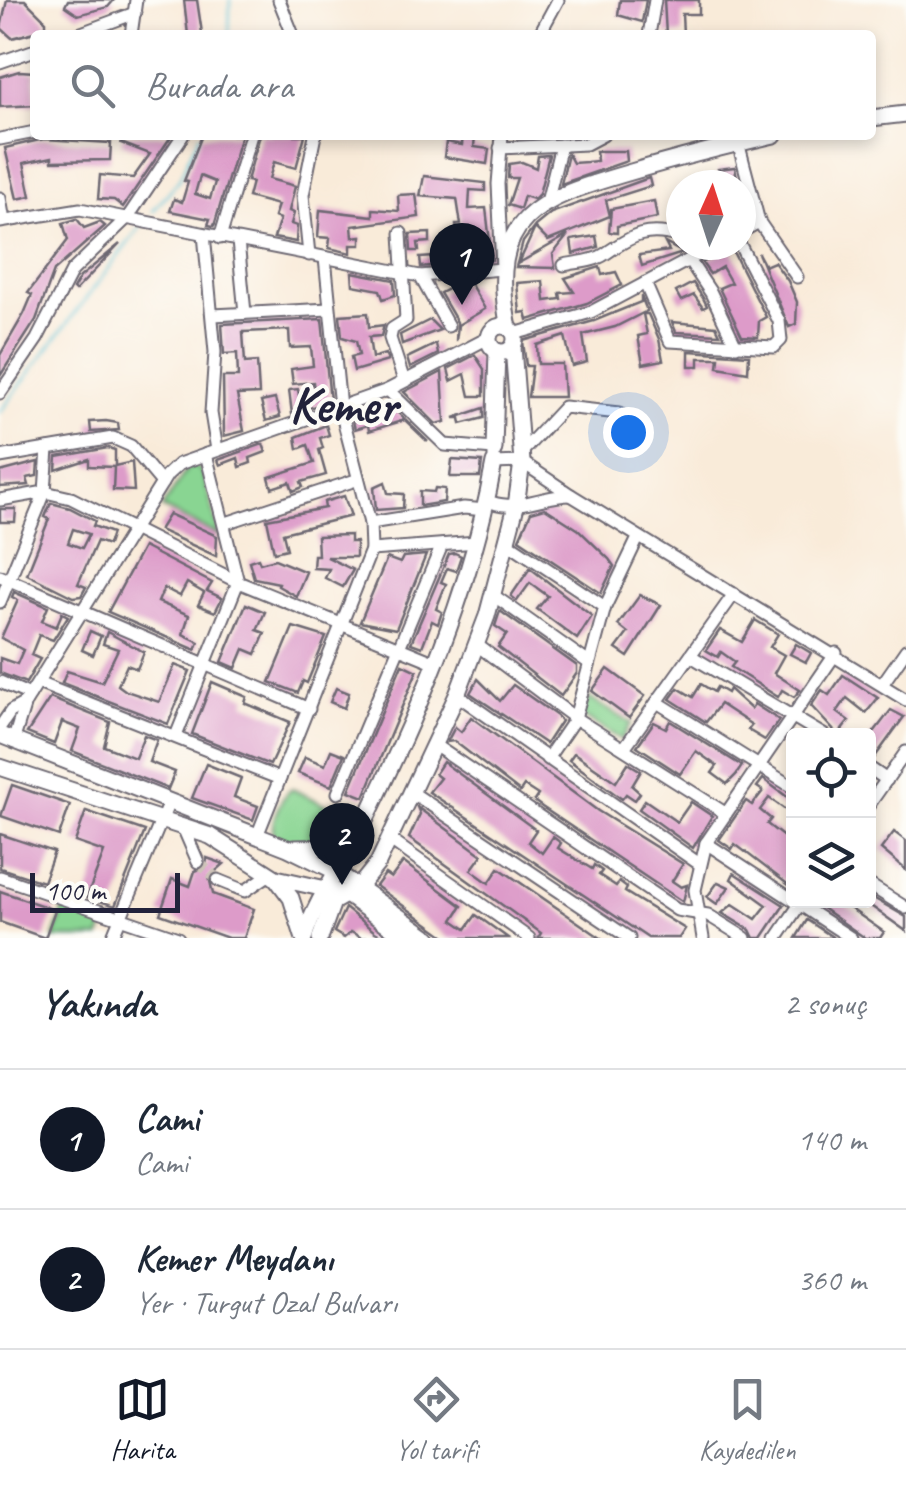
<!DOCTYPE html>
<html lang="tr">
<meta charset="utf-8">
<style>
:root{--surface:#fff;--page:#f6f6f7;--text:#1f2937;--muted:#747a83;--line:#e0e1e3;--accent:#111827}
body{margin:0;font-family:Caveat,sans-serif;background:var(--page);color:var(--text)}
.controls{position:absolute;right:30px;bottom:30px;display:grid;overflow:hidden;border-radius:10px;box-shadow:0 5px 15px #0003}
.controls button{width:90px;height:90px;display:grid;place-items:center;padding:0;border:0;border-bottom:2px solid var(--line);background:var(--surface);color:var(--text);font:50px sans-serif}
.compass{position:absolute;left:666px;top:170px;width:90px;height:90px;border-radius:50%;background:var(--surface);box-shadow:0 5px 15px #0003;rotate:3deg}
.scale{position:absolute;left:30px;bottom:25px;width:150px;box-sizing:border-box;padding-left:10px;border:5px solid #22223b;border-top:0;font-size:28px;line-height:35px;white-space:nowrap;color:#22223b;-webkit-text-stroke:8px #fdfcf7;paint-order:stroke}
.you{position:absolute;left:628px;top:432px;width:35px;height:35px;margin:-25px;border:8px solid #fff;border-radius:50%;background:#1a73e8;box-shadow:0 0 0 15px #1a73e833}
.badge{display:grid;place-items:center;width:65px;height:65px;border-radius:50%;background:var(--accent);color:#fff;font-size:32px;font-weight:700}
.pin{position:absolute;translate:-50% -82px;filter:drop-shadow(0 2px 5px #0008)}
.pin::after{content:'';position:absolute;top:52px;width:35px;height:30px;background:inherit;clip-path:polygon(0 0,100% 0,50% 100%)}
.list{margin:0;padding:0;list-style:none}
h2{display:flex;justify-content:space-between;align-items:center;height:130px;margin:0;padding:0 40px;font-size:42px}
h2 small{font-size:32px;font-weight:400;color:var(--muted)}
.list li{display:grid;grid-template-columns:65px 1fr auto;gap:30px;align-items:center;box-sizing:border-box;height:140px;padding:0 40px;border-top:2px solid var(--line)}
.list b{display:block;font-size:38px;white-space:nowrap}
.list p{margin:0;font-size:32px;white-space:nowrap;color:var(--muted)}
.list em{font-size:32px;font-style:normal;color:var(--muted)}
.icon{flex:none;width:55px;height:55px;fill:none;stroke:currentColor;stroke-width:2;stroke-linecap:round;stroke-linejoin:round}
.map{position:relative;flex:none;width:906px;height:938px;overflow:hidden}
.search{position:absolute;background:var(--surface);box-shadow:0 5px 15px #0003;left:30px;right:30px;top:30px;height:110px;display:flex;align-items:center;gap:25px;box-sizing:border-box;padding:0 35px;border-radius:10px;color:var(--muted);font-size:38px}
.sheet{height:410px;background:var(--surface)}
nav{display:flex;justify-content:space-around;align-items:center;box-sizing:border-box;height:140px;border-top:2px solid var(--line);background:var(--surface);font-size:28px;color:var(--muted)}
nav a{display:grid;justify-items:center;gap:5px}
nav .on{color:var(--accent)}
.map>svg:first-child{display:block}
.green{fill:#89d592;stroke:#567c66;stroke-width:2.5}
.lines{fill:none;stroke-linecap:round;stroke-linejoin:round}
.stream{stroke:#5dc5d9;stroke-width:2.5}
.building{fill:#dd9bc9;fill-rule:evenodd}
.minor-tunnel{stroke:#cec3b9;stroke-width:11;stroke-dasharray:11 5.5;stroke-linecap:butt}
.minor-casing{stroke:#6d6872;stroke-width:15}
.major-casing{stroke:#6d6872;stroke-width:19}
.minor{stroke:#fff;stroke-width:11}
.major{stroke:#fff;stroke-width:15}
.labels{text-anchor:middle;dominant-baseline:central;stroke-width:8;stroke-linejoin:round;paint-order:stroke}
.district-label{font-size:52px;font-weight:bold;fill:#22223b;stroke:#fdfcf7}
</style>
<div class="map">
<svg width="906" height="938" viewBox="0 0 906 938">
<rect width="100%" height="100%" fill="#fdfcf7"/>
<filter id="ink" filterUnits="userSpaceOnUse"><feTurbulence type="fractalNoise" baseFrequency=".01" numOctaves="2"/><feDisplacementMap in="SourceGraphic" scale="20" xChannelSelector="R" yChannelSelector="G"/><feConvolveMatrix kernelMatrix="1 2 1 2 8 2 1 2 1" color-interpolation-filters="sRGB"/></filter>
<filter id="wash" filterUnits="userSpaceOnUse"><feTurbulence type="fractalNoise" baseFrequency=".0048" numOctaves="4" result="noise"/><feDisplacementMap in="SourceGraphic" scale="40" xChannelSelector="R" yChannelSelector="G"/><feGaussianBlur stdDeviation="2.25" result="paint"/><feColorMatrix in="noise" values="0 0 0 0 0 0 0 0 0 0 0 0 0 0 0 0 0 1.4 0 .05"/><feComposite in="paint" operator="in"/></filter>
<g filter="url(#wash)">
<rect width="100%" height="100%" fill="#f9ebd9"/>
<!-- green -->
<g class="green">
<path d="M196,466L203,473L220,536L162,508L188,467Z"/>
<path d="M589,698L631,723L622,740L580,715Z"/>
<path d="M292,789L355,818V822L332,845L302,846L275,837C268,825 280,797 292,789Z"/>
<path d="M64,908L106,922L100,938H54Z"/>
</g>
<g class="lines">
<!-- stream -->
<g class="stream">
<path d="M229,35L230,0"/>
<path d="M153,211L179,180L199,135"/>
<path d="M0,412L141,226"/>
</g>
</g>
<g id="blocks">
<!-- building -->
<g class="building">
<path d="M7,0H25L46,21V29L12,38L1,28Z"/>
<path d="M68,0H114L108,7L78,15L65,6Z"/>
<path d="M184,0H197L202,33L188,35Z"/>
<path d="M620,0H646L642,22L618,15Z"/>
<path d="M664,0H699V14H682L683,34L666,35Z"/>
<path d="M19,71L35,72V105L0,107V77Z"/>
<path d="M124,135H172L123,207L114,200L98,199L100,175L133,178L150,154L121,143Z"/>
<path d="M202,135H241L214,226L208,225L210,219L170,211L174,199L182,202L188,182L184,181ZM200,176L215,182L210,199L195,194Z"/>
<path d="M260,135H305L296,168L274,162L269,179L295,186L289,211L294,213L291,224L297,226L296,242L274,238L280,219L274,217L278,205L248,197L252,182L247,181Z"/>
<path d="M463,135H475L474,147L489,149L487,164L444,157L446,142L462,145Z"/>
<path d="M44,139L111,143L110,160L52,161V157L24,163L31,196L17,199L5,148Z"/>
<path d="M596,151H626L627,161L561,184L568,154L573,163L587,162L597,161Z"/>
<path d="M549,155L539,194L534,199L524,196L520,209L508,205L517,178H508L509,164L522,162L536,168L538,156Z"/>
<path d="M735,167L738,184L721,185L718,169Z"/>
<path d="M424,176L485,183V191L470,190L469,209L486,208L492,260L421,267L420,258L450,256V259L481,253L480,240H457L456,225H461L457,199L420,196Z"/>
<path d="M649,178L651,186L606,200L610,216L548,241L535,228L519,263L568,235L553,254L555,268L516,267L523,242L535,226L551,213Z"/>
<path d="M416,194L419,217L352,226L353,237L361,236V245H351V253L329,248L330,238L318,237L320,210L373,216V209L399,211L398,195Z"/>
<path d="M654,201L657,218L617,226V233L609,232L611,209Z"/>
<path d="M77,219L84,228L100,222L105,226L54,271L36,320L0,376V355L24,314L32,295L28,293L68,240L63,223Z"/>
<path d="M430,233V242L418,243L419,251H411L410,234Z"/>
<path d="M596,236L598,247L573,254L571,240Z"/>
<path d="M665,243L683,253L642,266L639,255L669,251Z"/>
<path d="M120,244L75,291L73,289L80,277Z"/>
<path d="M731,248L766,317L759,321L758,337L742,336L719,288L731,283L722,267L710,274L702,263Z"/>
<path d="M758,253L765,266L774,262L788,281L797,302L796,324L789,327Z"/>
<path d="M600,267L602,275L616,272L622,285L587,303L528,320L526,312L520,313L517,283L543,281L545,301L561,299L560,293L574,292L565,278Z"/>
<path d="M352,272L394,280L395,295L383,299L380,290L353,285Z"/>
<path d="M462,282L465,286L470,283L485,309L458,325L456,341L457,322L440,293Z"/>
<path d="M693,283L703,298L707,306L703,308L694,295L681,301L676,292Z"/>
<path d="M641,296L647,311L615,327L583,335L587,362L572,366L565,336L537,345L538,364H562L564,397H528L532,366H526L523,341L594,321L641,302Z"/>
<path d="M368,313L369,327L384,325L381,336L369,337L372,358L385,354L388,361L354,371L351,357L359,355L356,341L342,337L340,315Z"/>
<path d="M643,314H648L659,339L663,360L643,364L638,336L647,334Z"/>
<path d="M322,319L330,401L292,414L289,390L298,389L300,402L315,397L313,382L293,384L291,369L313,366L311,347L290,348L289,330L243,332L245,363L257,362L259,394L237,395L244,431L224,436L223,377H238L237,353L224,354L222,324Z"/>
<path d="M430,320L440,330L402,344L400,335Z"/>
<path d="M672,322L716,326L720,334L676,332Z"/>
<path d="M436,344L438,354L410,368L407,358Z"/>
<path d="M689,351L749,355L748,372L718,367L719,358H699V366H689Z"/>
<path d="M475,355L484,369V396H470L465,374L451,381L448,369Z"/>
<path d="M442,372L445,422L436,424L404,392Z"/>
<path d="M275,399L280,417L266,421L261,402Z"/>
<path d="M388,403L428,442L405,420L369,431L368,425L355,429L351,413Z"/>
<path d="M484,408V418L461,424L460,418H454Z"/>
<path d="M106,421L118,423L119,430L91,432L90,422Z"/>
<path d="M326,425L329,435L320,438L323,448L319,450L326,475L301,482L303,487L293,491L290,482L272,488L269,477L314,463L308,445L298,449L296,437Z"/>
<path d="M263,444L266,452L250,458L251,463L240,467L238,458L220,465L218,460Z"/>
<path d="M108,448L115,450V466L132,462L134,491L113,490L114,467L89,466V459L56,470L57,457Z"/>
<path d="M452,460L482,462L480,477H450Z"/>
<path d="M38,462L37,476L27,478L29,485L0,487V472Z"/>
<path d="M385,482L388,493L404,494L403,508L376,510L374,487Z"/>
<path d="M435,488L445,489L444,502L420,506V491L434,492Z"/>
<path d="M344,496L351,516L283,533L287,549L274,552L267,519L325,508L324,502Z"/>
<path d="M51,503L70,508L95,521L93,526L112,533L108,545L97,541L78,584L86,587L81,596L73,597L27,574L49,519L45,517ZM73,529L89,534L82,548L68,543Z"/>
<path d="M545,508L579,530L609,559L614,566L601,593L519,539L531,512Z"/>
<path d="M0,509H16L15,522H0Z"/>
<path d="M169,514L217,536L216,556L159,530Z"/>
<path d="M350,535V542H356V557H327L353,570L343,587L325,578L329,569L313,568L314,555H318L317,536Z"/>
<path d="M143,547L212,583L207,591L222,598L215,612L198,605L204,593L187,583L180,596L164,588L158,602L189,615L183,634L199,642L196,650L108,612Z"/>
<path d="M455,553L461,556L456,571L447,568L441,582L446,584L436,609L442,612L438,624L432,621L422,647L411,643L449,554Z"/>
<path d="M426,555L396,629L360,622L387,558L400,563L403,557Z"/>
<path d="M258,558L260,563L275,559L306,572L296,596L278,586L279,583L254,578L249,561Z"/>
<path d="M530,568L592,616L577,639L537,609L548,596L530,583L517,601L511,596Z"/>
<path d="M14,592L48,607L42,621L56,627L62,613L68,616L53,640L39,635L31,655L40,659L26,683L0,673V658L17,664L23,650L1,638L18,600L12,597Z"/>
<path d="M640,595L661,605L628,657L616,649L628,633L618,625Z"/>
<path d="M246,604L265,612L257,630L265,633L256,654L244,649L236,668L222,662Z"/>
<path d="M500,611L577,666V673L561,696L498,647L507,634L495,626Z"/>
<path d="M755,620L778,634L770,647L784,655L774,673L800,690L794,697L782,690L778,697L731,667L735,662L721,652L718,657L706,650L720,630L742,642Z"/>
<path d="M293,627L326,637L307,683L303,681L298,693L270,682Z"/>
<path d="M90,631L101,636L93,655L82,650Z"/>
<path d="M107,632L144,652L137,669L127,665L118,685L126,691L159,702L175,665L190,671L168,724L62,683L67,671L102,682L118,649L103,644Z"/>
<path d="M796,644L811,653L806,662L790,654Z"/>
<path d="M402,664L417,671L364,797L349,791Z"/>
<path d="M608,669L645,696L629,718L592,691Z"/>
<path d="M843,675L878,698L866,713L847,698L837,712L849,721L838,735L811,706L822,690L829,695Z"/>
<path d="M478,679L500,701L513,685L557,716L561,721L546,744L470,693Z"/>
<path d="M212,682L247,697L245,703L290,722L270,765L192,734Z"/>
<path d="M701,684L714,692L717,687L727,693L729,689L751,709L754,704L779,720L765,740L748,730L752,725L720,704L706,722L670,699L678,688L693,697Z"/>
<path d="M336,688L349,693L344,708L330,702Z"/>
<path d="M50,698L110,722L104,746L135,758L144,735L157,740L149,762L175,772L168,789L72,751L80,729L62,722L54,744L27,733Z"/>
<path d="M891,710L904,717L875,757L868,751V740Z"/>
<path d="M471,717L598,811L683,864L672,881L681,887L687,885L683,902L542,807L534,801L538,795L524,786L520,792L454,741L447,742L455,727L461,732Z"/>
<path d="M670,721L742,766L736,775L727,784L712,773L717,766L696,751L680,774L637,746L654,722L666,728Z"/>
<path d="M331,750L344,755L331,786L298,773L305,757L325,765Z"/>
<path d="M574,753L616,782L628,763L641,771L632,786L640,793L635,800L626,794L622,799L569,760Z"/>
<path d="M443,762L536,830L528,842L542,853L553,837L561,843L558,848L592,869L594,865L602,871L599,875L616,886L619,882L627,888L625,892L685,929L679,938H648L429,792L440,778L435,774Z"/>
<path d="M206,764L241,778L234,797L258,806L253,820L192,798Z"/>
<path d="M763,779L794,802V816L769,798L760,810L771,819L767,824L794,845V889L735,844L732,849L719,840L746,801L752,805L763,791L757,787Z"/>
<path d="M12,785L70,805L59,836L1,816Z"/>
<path d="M645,800L677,822L691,802L712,816L693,848L639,809Z"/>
<path d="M417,807L482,855L471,870L489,883L499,868L601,938H538L541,933L530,925L409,838L420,814Z"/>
<path d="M86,811L145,831L115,906L87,897L104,852L75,842Z"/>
<path d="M894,832L906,841V870L881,849Z"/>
<path d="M0,834L54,852L43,882L0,868Z"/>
<path d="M207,858L224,864L209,877L213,894L254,909L244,938H228L160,914L172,879L190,886L195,871L206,867Z"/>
<path d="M403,862L462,906L453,920L466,929L476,915L508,938H448L376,886L385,874L391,878Z"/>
<path d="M734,873L784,905L762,938H754L750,930L722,913L733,904L756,919L767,905L731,879Z"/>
<path d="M718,882L729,887L717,904L707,897Z"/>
<path d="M0,891L55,910L45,938L0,922Z"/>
<path d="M868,895L906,917V931L868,904Z"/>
<path d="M821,900H838L884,932L880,938H865L818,905Z"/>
<path d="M345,908L375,932L387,938H362L351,932L344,938L334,932Z"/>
<path d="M807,920L834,938H796Z"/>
</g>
</g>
</g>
<g filter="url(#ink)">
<use href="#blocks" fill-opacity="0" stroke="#6d6872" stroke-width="2.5"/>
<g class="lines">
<!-- minor-tunnel -->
<path class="minor-tunnel" d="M198,862L218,880"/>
<defs>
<g id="minor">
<path d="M279,0L293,35"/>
<path d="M76,35L135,13"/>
<path d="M131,35L136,0"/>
<path d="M539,35L558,0"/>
<path d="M649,35L655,0"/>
<path d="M0,62L35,50"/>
<path d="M0,139L35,132"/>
<path d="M739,146L759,222L797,277"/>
<path d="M500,148L586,144L603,135"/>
<path d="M0,198L4,221"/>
<path d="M548,198L561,145"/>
<path d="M0,222L80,209L420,276L502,269L498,184L502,135"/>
<path d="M741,232L759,222"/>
<path d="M401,233L406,320L392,329L390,338L404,381"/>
<path d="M204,234L215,352L211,413L217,450"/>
<path d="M220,238L251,135"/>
<path d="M238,241L245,313"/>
<path d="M309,255L303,195L315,135"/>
<path d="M689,260L711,293L736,346"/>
<path d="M564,265C576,262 594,262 605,254C632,235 647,227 681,237"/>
<path d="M420,276L448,326"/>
<path d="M645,283L670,341L774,347L781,340L779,321L740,245"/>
<path d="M213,315L329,309"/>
<path d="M514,334L591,312L717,245"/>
<path d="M388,390L445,445L494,449V463L522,462L571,495C542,495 511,514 487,500"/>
<path d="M0,393L37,339L72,271L128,217L183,135"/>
<path d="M522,452L564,407L619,413"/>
<path d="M0,457L113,438L131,446L162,483"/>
<path d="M571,495L906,700"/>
<path d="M0,500L45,492L71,498L238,582L436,663"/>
<path d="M226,523L356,480"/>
<path d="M370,523L464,508L485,510"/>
<path d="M507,542L605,607"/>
<path d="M371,550L477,542"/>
<path d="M0,576L309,709"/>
<path d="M493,595L589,663"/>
<path d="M0,602L45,492L48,449"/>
<path d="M477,645L575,718L725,813"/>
<path d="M691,656L825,736"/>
<path d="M0,682L30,695"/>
<path d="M38,683L280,779"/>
<path d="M883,683L906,650"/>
<path d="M457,695L698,863"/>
<path d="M657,702L794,788"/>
<path d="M0,727L11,711L25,703"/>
<path d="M176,736L238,582L206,454"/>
<path d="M13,742L25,703L167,475L179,464L388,390L490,337"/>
<path d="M433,744L677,910L708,915L745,938"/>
<path d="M624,748L734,594"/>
<path d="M547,759L575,718L605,607L638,538"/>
<path d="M868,767L887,780"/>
<path d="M410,791L629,938"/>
<path d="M338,793L442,545"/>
<path d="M868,806L906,752"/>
<path d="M182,825L198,862"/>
<path d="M257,836L371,550L370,523L340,407L325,258"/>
<path d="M389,839L529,938"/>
<path d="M706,843L851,938"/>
<path d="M0,877L178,938"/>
<path d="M218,880L245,891L270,874"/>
<path d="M868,884L906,908"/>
<path d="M112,938L169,802"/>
<path d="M703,938L695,890L706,843L836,653"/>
<path d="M777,938L802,901"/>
</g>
<g id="major">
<path d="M871,118L906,114"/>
<circle cx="502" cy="339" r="13"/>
<path d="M509,328C486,216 538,199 631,172C678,158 726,146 774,135"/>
<path d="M494,449L497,351"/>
<path d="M0,735L288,848L337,872L429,938"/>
<path d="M0,767L210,836L276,878L344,893L406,938"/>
<path d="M293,848L335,847L358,828"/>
<path d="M276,878L291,898L303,936"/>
<path d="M304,938C317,895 345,863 364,823C421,706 471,591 494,463"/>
<path d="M320,938L333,902L358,888L378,863L457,695L487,616L516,506L522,462L513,347"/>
</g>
</defs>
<!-- minor casing -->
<use href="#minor" class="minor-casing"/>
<!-- major casing -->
<use href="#major" class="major-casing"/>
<!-- minor -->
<use href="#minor" class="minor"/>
<!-- major -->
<use href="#major" class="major"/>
</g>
</g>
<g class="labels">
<!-- district labels -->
<g class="district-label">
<text x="343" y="405">Kemer</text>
</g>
</g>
</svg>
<div class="controls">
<button><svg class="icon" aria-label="locate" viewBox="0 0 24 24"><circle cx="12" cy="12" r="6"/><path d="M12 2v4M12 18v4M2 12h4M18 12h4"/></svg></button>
<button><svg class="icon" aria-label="layers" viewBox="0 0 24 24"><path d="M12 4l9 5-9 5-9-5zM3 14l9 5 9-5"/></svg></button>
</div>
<svg class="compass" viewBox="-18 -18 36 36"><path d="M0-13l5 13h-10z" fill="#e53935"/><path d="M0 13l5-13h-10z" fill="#747a83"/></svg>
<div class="scale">100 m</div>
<div class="you"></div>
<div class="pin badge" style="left:462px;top:305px">1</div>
<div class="pin badge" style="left:342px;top:885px">2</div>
<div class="search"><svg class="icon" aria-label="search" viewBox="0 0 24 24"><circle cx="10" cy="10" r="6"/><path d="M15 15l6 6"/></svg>Burada ara</div>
</div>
<section class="sheet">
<h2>Yakında<small>2 sonuç</small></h2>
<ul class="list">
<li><span class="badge">1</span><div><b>Cami</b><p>Cami</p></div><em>140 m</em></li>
<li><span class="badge">2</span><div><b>Kemer Meydanı</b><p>Yer · Turgut Ozal Bulvarı</p></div><em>360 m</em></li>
</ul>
</section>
<nav>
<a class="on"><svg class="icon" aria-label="map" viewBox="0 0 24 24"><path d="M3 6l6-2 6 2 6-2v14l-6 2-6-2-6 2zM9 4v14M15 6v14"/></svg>Harita</a>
<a><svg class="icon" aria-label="directions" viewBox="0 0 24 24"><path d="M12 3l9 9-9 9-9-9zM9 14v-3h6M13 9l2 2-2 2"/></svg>Yol tarifi</a>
<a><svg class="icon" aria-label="saved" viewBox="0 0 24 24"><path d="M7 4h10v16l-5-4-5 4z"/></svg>Kaydedilen</a>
</nav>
